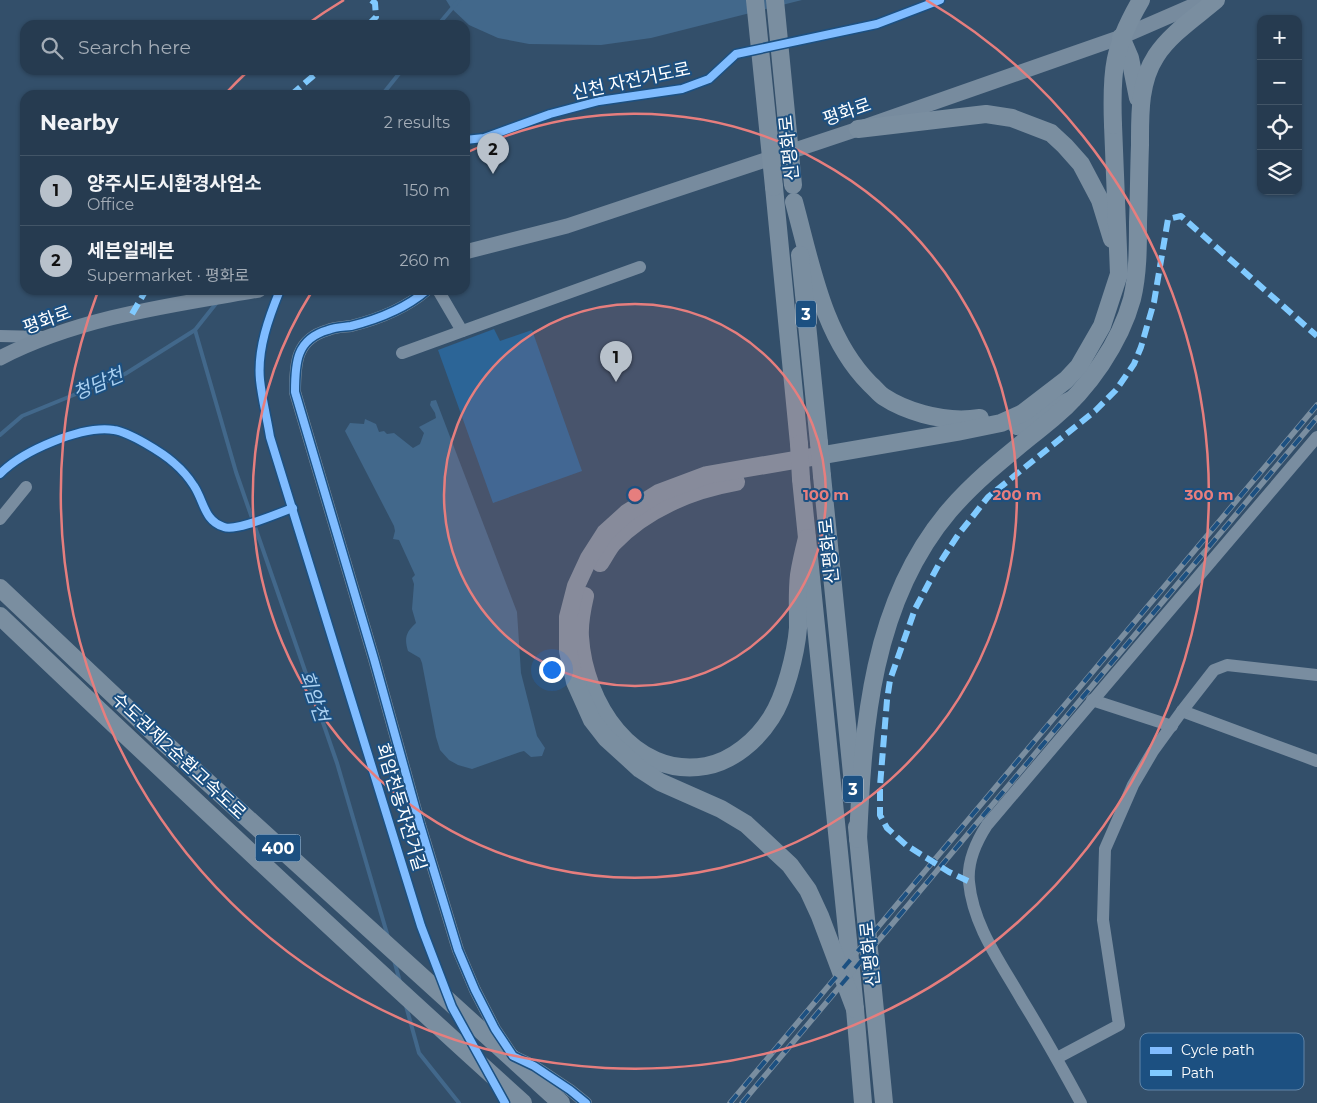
<!DOCTYPE html>
<meta charset="utf-8">
<style>
:root{--surface:#263b50;--page:#32465a;--text:#f1f3f6;--muted:#a4adb7;--line:#425567;--accent:#b8c1cb}
body{margin:0;font-family:Montserrat,"Noto Sans KR",sans-serif;background:var(--page);color:var(--text)}
.controls{position:absolute;right:15px;top:15px;display:grid;overflow:hidden;border-radius:10px;box-shadow:0 1px 4px #0004}
.controls button{width:45px;height:45px;display:grid;place-items:center;padding:0;border:0;border-bottom:1px solid var(--line);background:var(--surface);color:var(--text);font:25px sans-serif}
.you{position:absolute;left:551px;top:669px;width:18px;height:18px;margin:-12px;border:4px solid #fff;border-radius:50%;background:#1a73e8;box-shadow:0 0 0 8px #1a73e833}
.badge{display:grid;place-items:center;width:32px;height:32px;border-radius:50%;background:var(--accent);color:#111;font-size:16px;font-weight:700}
.pin{position:absolute;translate:-50% -41px;filter:drop-shadow(0 1px 2px #0008)}
.pin::after{content:'';position:absolute;top:26px;width:18px;height:15px;background:inherit;clip-path:polygon(0 0,100% 0,50% 100%)}
.list{margin:0;padding:0;list-style:none}
h2{display:flex;justify-content:space-between;align-items:center;height:65px;margin:0;padding:0 20px;font-size:21px}
h2 small{font-size:16px;font-weight:400;color:var(--muted)}
.list li{display:grid;grid-template-columns:32px 1fr auto;gap:15px;align-items:center;box-sizing:border-box;height:70px;padding:0 20px;border-top:1px solid var(--line)}
.list b{display:block;font-size:19px;white-space:nowrap}
.list p{margin:0;font-size:16px;white-space:nowrap;color:var(--muted)}
.list em{font-size:16px;font-style:normal;color:var(--muted)}
.icon{flex:none;width:28px;height:28px;fill:none;stroke:currentColor;stroke-width:2;stroke-linecap:round;stroke-linejoin:round}
.map{position:relative;flex:none;width:1317px;height:1103px;overflow:hidden}
.search{position:absolute;background:var(--surface);box-shadow:0 1px 4px #0004;left:20px;top:20px;width:450px;height:55px;display:flex;align-items:center;gap:12px;box-sizing:border-box;padding:0 18px;border-radius:15px;color:var(--muted);font-size:19px}
.panel{position:absolute;background:var(--surface);box-shadow:0 1px 4px #0004;left:20px;top:90px;width:450px;height:205px;border-radius:15px}
.map>svg:first-child{display:block}
.green{fill:#2c6597}
.water{fill:#42688b}
.lines{fill:none;stroke-linecap:round;stroke-linejoin:round}
.stream{stroke:#42688b;stroke-width:4}
.minor{stroke:#798da0;stroke-width:12}
.major{stroke:#778b9e;stroke-width:15}
.highway{stroke:#7a8ea0;stroke-width:18}
.rail-casing{stroke:#7a8ea0;stroke-width:5.5}
.rail{stroke:#1c5081;stroke-width:4;stroke-dasharray:11;stroke-linecap:butt}
.highway-bridge{stroke:#7a8ea0;stroke-width:18}
.quiet{stroke:#80caff;stroke-width:6;stroke-dasharray:12 6;stroke-linecap:butt}
.cycleway-casing{stroke:#1c5081;stroke-width:11}
.cycleway{stroke:#80bcff;stroke-width:8}
.ring{fill:none;stroke:#e67e7e;stroke-width:2.5}
.labels{text-anchor:middle;dominant-baseline:central;stroke-width:4;stroke-linejoin:round;paint-order:stroke}
.shield{fill:#1c5081;stroke:#bbcad9;stroke-width:1}
.shield-label{font-size:16px;font-weight:bold;fill:#fff}
.street-label{font-size:18px;fill:#fff;stroke:#1c5081}
.water-label{font-size:19px;font-style:italic;fill:#abd1f1;stroke:#1c5081}
.key{fill:#1c5081;stroke:#6084a7;stroke-width:1}
.key-label{font-size:14px;fill:#fff}
.centre{fill:#e67e7e;stroke:#1c5081;stroke-width:2.5}
.ring-label{font-size:15px;text-anchor:middle;font-weight:bold;fill:#e67e7e;stroke:#1c5081;stroke-width:4;stroke-linejoin:round;paint-order:stroke}
</style>
<div class="map">
<svg width="1317" height="1103" viewBox="0 0 1317 1103">
<rect width="100%" height="100%" fill="#334f6a"/>
<!-- green -->
<path class="green" d="M494,329L500,341L532,330L582,471L493,503L438,350Z"/>
<!-- water -->
<g class="water">
<path d="M446,0H802L651,38L601,45L529,44L498,38L469,25L451,8Z"/>
<path d="M436,400L517,612L521,673L537,736L545,748L542,756L531,757L524,751L520,752L472,769L458,765L449,760L440,750L436,737L422,663L420,658L408,651C404,638 406,632 416,623L412,609L414,584L412,578L415,575L399,540L393,539L395,531L394,526L345,431L350,423L364,424L365,419L376,424L379,432L384,431L387,434L394,433L413,448L420,444L424,433L419,427L436,418L435,413L430,405L431,401Z"/>
</g>
<g class="lines">
<!-- stream -->
<g class="stream">
<path d="M438,25L459,0"/>
<path d="M382,95L402,70"/>
<path d="M218,301L195,330L236,472L337,763L388,937"/>
<path d="M0,435L22,416L125,374L195,330"/>
<path d="M394,960L400,982"/>
<path d="M406,1006L419,1053L459,1103"/>
</g>
<!-- minor -->
<g class="minor">
<path d="M427,290C405,309 379,319 351,326C343,327 335,327 328,330C296,339 295,363 295,392L374,659L420,825L458,950L475,990L495,1029L513,1056L534,1066L570,1090L586,1103"/>
<path d="M438,290L462,331"/>
<path d="M0,336L42,337"/>
<path d="M402,353L640,267"/>
<path d="M0,519L26,487"/>
<path d="M1092,700L1172,726"/>
<path d="M1182,711L1317,761"/>
<path d="M1057,1058L1119,1025L1103,920L1105,849L1133,785L1153,751L1182,711L1214,670L1227,665L1317,675"/>
<path d="M1081,1103C1062,1068 1043,1034 1022,1000C1001,963 973,926 969,882C967,861 976,842 987,825L1317,437"/>
</g>
<!-- major -->
<g class="major">
<path d="M465,252L567,226L858,129L1121,37L1206,0"/>
<path d="M0,358C79,317 172,305 259,290"/>
</g>
<!-- highway -->
<g class="highway">
<path d="M1121,37L1130,58L1138,98"/>
<path d="M858,129L986,114L1012,118L1051,133L1065,146L1081,164L1090,181L1100,200L1112,239"/>
<path d="M774,187L799,444"/>
<path d="M794,202C811,264 823,337 870,384C875,388 879,394 884,397C896,405 909,410 923,414C941,419 960,421 980,418"/>
<path d="M800,255L819,443"/>
<path d="M1017,426L1073,399"/>
<path d="M822,476L853,784"/>
<path d="M801,479L855,1009L863,1103"/>
<path d="M600,563C604,557 608,549 613,543C645,509 691,490 736,482"/>
<path d="M0,588L159,738L561,1103"/>
<path d="M585,596C582,609 579,623 580,637C584,702 632,779 706,766C733,761 757,740 771,718C785,697 796,653 798,628C798,610 797,592 799,575C801,562 804,550 807,538"/>
<path d="M0,616C172,780 346,943 523,1103"/>
<path d="M857,827L884,1103"/>
<path d="M858,839C863,725 872,602 949,511C980,475 1017,448 1053,418C1088,389 1120,343 1132,299C1138,274 1138,247 1138,222C1139,196 1139,171 1140,145C1140,115 1139,82 1156,56C1170,34 1196,17 1216,0"/>
<path d="M855,1009L820,916L808,890L790,865L746,824L721,809L660,782L640,769L606,738L592,720L575,682L568,651V617L576,586L589,558L605,533L627,513L659,493L707,475L957,432L1001,423L1023,413L1066,380L1079,366L1102,326L1119,274L1113,125"/>
</g>
<defs>
<g id="rail">
<path d="M730,1103L1317,405"/>
<path d="M742,1103L1317,418"/>
</g>
</defs>
<!-- rail casing -->
<use href="#rail" class="rail-casing"/>
<!-- rail -->
<use href="#rail" class="rail"/>
<!-- highway-bridge -->
<g class="highway-bridge">
<path d="M755,0L774,187"/>
<path d="M775,0L793,185"/>
<path d="M1113,125C1111,70 1113,48 1141,0"/>
<path d="M819,443L822,476"/>
<path d="M799,444L801,479"/>
</g>
<!-- quiet -->
<g class="quiet">
<path d="M368,25L376,17L375,3L371,0"/>
<path d="M291,95L320,70"/>
<path d="M132,314L146,290"/>
<path d="M968,881L949,872L906,845L887,828L880,815V786L887,700L890,680L915,609L939,564L958,535L988,497L1095,411L1116,390L1134,364L1141,347L1154,302L1168,219L1181,216L1317,336"/>
</g>
<defs>
<g id="cycleway">
<path d="M465,140L484,138L550,114L599,101L682,89L709,79L736,54L877,24L940,0"/>
<path d="M280,290C269,317 257,349 260,380C262,399 267,418 270,437L421,926L452,1007L505,1103"/>
<path d="M427,290C405,309 379,319 351,326C343,327 335,327 328,330C296,339 295,363 295,392L374,659L420,825L458,950L475,990L495,1029L513,1056L534,1066L570,1090L586,1103"/>
<path d="M0,474C22,451 82,425 114,430C129,432 163,453 174,463C181,469 189,478 194,486C204,501 204,521 224,527C236,532 278,513 293,508"/>
</g>
</defs>
<!-- cycleway casing -->
<use href="#cycleway" class="cycleway-casing"/>
<!-- cycleway -->
<use href="#cycleway" class="cycleway"/>
</g>
<!-- distance rings -->
<circle cx="635" cy="495" r="191" fill="#e67e7e" fill-opacity=".12"/>
<g class="ring">
<circle cx="635" cy="495" r="191"/>
<path d="M468 152A382 382 0 1 1 311 293"/>
<path d="M226 93A574 574 0 0 1 247 72M306 25A574 574 0 0 1 344 0M926 0A574 574 0 1 1 97 294"/>
</g>
<g class="labels">
<!-- shield labels -->
<g class="shield">
<rect x="796" y="300.5" width="20" height="27" rx="4"/>
<rect x="843" y="775.5" width="20" height="27" rx="4"/>
<rect x="255.5" y="834.5" width="45" height="27" rx="4"/>
</g>
<g class="shield-label">
<text x="806" y="314">3</text>
<text x="853" y="789">3</text>
<text x="278" y="848">400</text>
</g>
<!-- street labels -->
<g class="street-label">
<text transform="translate(631 81) rotate(-12)">신천 자전거도로</text>
<text transform="translate(847 112) rotate(-19)">평화로</text>
<text transform="translate(789 148) rotate(-96)">신평화로</text>
<text transform="translate(47 320) rotate(-20)">평화로</text>
<text transform="translate(829 551) rotate(-96)">신평화로</text>
<text transform="translate(179 756) rotate(43)">수도권제2순환고속도로</text>
<text transform="translate(401 807) rotate(73)">회암천동자전거길</text>
<text transform="translate(870 954) rotate(-96)">신평화로</text>
</g>
<!-- water labels -->
<g class="water-label">
<text transform="translate(98 384) rotate(-23)">청담천</text>
<text transform="translate(314 696) rotate(71)">회암천</text>
</g>
</g>
<!-- legend -->
<rect x="1140" y="1033" width="164" height="57" rx="8" class="key"/>
<rect x="1150" y="1047" width="22" height="7" fill="#80bcff"/>
<rect x="1150" y="1070" width="22" height="6" fill="#80caff"/>
<g class="key-label">
<text x="1181" y="1055">Cycle path</text>
<text x="1181" y="1078">Path</text>
</g>
<circle cx="635" cy="495" r="8" class="centre"/>
<g class="ring-label">
<text x="826" y="500">100 m</text>
<text x="1017" y="500">200 m</text>
<text x="1209" y="500">300 m</text>
</g>
</svg>
<div class="controls">
<button>+</button>
<button>−</button>
<button><svg class="icon" aria-label="locate" viewBox="0 0 24 24"><circle cx="12" cy="12" r="6"/><path d="M12 2v4M12 18v4M2 12h4M18 12h4"/></svg></button>
<button><svg class="icon" aria-label="layers" viewBox="0 0 24 24"><path d="M12 4l9 5-9 5-9-5zM3 14l9 5 9-5"/></svg></button>
</div>
<div class="you"></div>
<div class="pin badge" style="left:616px;top:382px">1</div>
<div class="pin badge" style="left:493px;top:174px">2</div>
<div class="search"><svg class="icon" aria-label="search" viewBox="0 0 24 24"><circle cx="10" cy="10" r="6"/><path d="M15 15l6 6"/></svg>Search here</div>
<section class="panel">
<h2>Nearby<small>2 results</small></h2>
<ul class="list">
<li><span class="badge">1</span><div><b>양주시도시환경사업소</b><p>Office</p></div><em>150 m</em></li>
<li><span class="badge">2</span><div><b>세븐일레븐</b><p>Supermarket · 평화로</p></div><em>260 m</em></li>
</ul>
</section>
</div>
